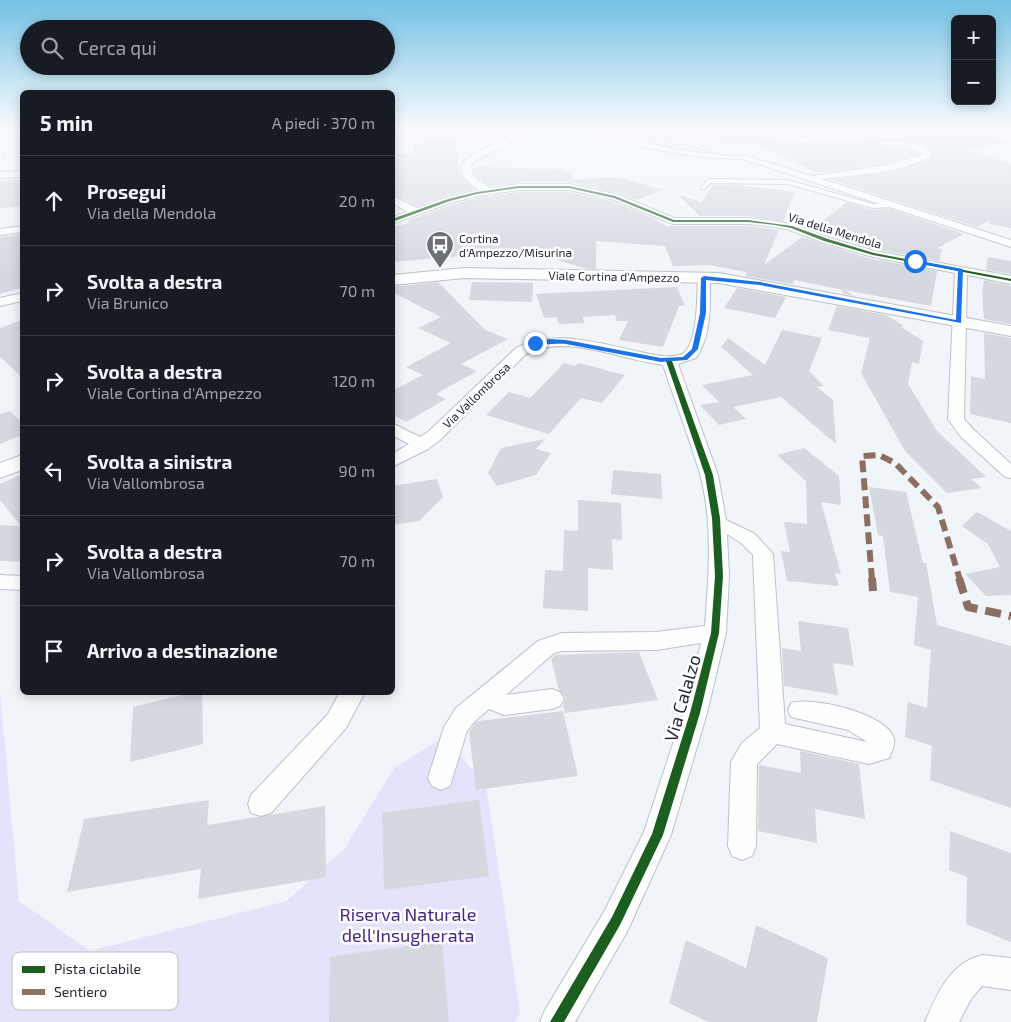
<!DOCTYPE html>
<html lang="it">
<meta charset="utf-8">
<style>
:root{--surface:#171b24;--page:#20242c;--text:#f1f3f6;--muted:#9ea1a6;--line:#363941}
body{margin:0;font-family:"Exo 2",sans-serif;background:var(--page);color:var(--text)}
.controls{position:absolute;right:15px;top:15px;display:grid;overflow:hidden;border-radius:8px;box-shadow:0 2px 12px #0003}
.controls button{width:45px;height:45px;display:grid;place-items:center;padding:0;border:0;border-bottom:1px solid var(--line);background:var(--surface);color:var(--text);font:25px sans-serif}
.stop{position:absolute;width:15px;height:15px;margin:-11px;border:4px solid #1a73e8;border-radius:50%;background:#fff}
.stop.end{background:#1a73e8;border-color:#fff;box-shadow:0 1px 5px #0008}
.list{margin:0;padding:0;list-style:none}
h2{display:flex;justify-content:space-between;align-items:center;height:65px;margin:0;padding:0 20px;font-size:21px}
h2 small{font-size:16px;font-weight:400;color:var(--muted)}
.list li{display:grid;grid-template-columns:32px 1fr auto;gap:15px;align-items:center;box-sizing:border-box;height:90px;padding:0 20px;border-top:1px solid var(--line)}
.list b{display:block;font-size:19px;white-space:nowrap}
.list p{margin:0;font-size:16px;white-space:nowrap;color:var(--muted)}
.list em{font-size:16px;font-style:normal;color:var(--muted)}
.icon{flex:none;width:28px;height:28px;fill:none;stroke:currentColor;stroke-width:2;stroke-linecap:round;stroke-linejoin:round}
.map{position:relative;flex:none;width:1011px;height:1022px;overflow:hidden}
.search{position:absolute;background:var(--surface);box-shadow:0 2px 12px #0003;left:20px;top:20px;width:375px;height:55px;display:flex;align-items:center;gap:12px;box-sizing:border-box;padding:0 18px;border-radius:28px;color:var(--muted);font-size:19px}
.panel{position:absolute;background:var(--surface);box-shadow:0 2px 12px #0003;left:20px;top:90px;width:375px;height:605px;border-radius:8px}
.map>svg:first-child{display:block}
.green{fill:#e3e3fb}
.building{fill:#d4d8df}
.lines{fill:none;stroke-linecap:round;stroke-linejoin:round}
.service-casing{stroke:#bbc1c7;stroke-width:2}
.minor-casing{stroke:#bbc1c7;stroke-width:2}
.tertiary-casing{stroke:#bbc1c7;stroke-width:2}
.service{fill:#fdfefe;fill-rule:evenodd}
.minor{fill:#fdfefe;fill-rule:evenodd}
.tertiary{fill:#fdfefe;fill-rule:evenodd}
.quiet-far1{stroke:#8d6e63;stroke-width:6;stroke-dasharray:12 6;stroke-linecap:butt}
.quiet{stroke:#8d6e63;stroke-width:8;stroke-dasharray:16 8;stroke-linecap:butt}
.cycleway-casing{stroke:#fff;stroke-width:3}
.cycleway{fill:#1b5e20;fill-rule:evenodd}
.route{fill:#1a73e8}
.labels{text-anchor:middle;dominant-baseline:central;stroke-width:5;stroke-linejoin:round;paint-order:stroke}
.far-street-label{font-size:12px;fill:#222a31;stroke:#fff}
.far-poi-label{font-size:12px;fill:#222a31;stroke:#fff;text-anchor:start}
.near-street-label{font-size:18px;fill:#222a31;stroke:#fff}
.near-park-label{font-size:18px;fill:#442689;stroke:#fff}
.key{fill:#fff;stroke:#bdbfc1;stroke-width:1}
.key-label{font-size:14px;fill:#222a31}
</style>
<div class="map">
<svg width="1011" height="1022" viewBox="0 0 1011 1022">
<rect width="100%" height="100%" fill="#f0f5fa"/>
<!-- green -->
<g class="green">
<path d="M608,129H687L698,137C661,144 643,147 608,129Z"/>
<path d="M0,691L19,901L90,951L287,901L345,848L394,768L444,737L486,786L520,1013L515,1022H0Z"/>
</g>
<!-- building -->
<g class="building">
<path d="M694,129H738L764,139L803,144L882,140L879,143L882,147L912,151L918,154L893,162L818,173L757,145L747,143L735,145L700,134L694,131Z"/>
<path d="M762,129H922L803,135Z"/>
<path d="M985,134L1008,144L961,148L1011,164V228L989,224L990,220L977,227L832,180L897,171L924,162L934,154L929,148L918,143L892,139Z"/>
<path d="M424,138L434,140L455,139L459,175L461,174L465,182L474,189L445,196L417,206L392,194V154H414V143H421Z"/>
<path d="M475,167L564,169V172H572V180L609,177L629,179V180L663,190L637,200L619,193L569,182H519L490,186L475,175L473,168Z"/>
<path d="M22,180V206L0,208V181Z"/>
<path d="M713,185H738L795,192L783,221L748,216H700L678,195L702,202Z"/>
<path d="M519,192H569L611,201L653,218L666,226H748L779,230L764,265L802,237L868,258L937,271L931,306L845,290L854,296L842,293L843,290L795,280L792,284L745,276L747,272L709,265L673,266L665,246L596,241V269L584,268L554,259L545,249L392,262V227L410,223L407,221L454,204L477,198Z"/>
<path d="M847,202L872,210L890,209L964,234L937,248L942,249L939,261L875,249L812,229Z"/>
<path d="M22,234V288L0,294V237Z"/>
<path d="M988,257L1011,261V274L986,270Z"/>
<path d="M984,280L1011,286V324L984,319L982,291Z"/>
<path d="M438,282L485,330L508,339L461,364L477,371L436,394L446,399L406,422L392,414V391L423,375L406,367L451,343L418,328L441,317L392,292V287Z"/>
<path d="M472,282L533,283L532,302L469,300Z"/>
<path d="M677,287L685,306H679L663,347L619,340L628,321H617L615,315L582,317L585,323L559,324L556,317L544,318L536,294Z"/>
<path d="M737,288L786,297L775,318L724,308Z"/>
<path d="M837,306L886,315L904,326L901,327L923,341L919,364L912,362L908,384L937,431L986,477L971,479L982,488L947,493L905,451L861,373L870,338L828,330Z"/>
<path d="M22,320V377L0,357V328Z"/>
<path d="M782,330L822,338L809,371L824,386L817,387L833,400L836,444L781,397L733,407L746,419L719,425L700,405L719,402L702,385L753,375L721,347L728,338L765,365Z"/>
<path d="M984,333L1011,338V423L970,414L971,376L985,379Z"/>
<path d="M564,363L575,366L578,363L603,369L604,371V370L625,375L602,403L581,398L549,434L486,415L509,392L530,398Z"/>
<path d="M10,411L22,423V435L0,444V414Z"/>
<path d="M545,439L536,449L551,453L536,475L497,486L488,473L501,448Z"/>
<path d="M804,448L839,476L841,505L821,502L841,574L835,573L839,586L787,581L781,551L790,552L784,522L807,524L806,481L777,455Z"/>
<path d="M613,470L661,474L662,499L611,494Z"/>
<path d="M22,474V562L0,561V525L21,526L0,500V484Z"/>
<path d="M437,479L443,497L419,521L392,525V486Z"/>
<path d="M869,487L906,492L923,563H926L937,625L1011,646V808L930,780L932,746L905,737L908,702L927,708L931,650L914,645L918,597L890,592L883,536L878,535Z"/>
<path d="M578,500L621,503L622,540L612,539L613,570L588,568V611L543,608L545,570L563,571L564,530L578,531Z"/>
<path d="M977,512L1011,531V595L986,596L965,574L1000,567L988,544L962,526Z"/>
<path d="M798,621L848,628L854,666L833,663L838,695L784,686L782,648L801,651Z"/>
<path d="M639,652L658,700L565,713L563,705L566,698L559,690L551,659L555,655Z"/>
<path d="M195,692H202L203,744L130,762L133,707Z"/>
<path d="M563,711L578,776L476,790L469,732L475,723L478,721Z"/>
<path d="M800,751L859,764L865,819L815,809L817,843L758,831L759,765L801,773Z"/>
<path d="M209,800L207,825L325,806L326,877L198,899L201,869L67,892L84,819Z"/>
<path d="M479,800L489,876L384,890L382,813Z"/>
<path d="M950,831L1011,853V942L966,924L967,877L949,870Z"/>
<path d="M756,925L828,958L817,1022H708L669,1003L686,940L746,968Z"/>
<path d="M442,941L449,1022H329L330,957Z"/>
</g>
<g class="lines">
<defs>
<g id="service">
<path d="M603,129H608L636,140L672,149L746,158L744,159C705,158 635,152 603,129Z"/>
<path d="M692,133H696L706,143L699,146L716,151V153L683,143L663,146L661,145L683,141L695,144L701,142Z"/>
<path d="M709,179L788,180L873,204L895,203L898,205L895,207L873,208L788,184L710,183L705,189H701V187Z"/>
</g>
<g id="minor">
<path d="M414,129C424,128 434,132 444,133C463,133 508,121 519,137L518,139L476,160L471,166L473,176L490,188L519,184H569L619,195L674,218H748L775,221L796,225L830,238L875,251L1011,276V284L967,275L964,419L973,429L1011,464V478L1005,477L961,437L948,419L955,273L869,256L822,242L789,230L775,227L748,224H673L612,199L569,190H519L477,196L453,202L392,224V217L408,212L392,203V196L417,208L445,198L479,190C470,184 461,178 461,166L470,156L510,136C488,125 433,152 414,129Z"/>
<path d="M740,129C759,128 783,136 803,137L903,131L1011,129V131L803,142L764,137Z"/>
<path d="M885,140C901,143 922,141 932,154C915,172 849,176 822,179L1011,240V247L740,158L744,155L812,176L893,164L923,154L913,149L882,145L881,143Z"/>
<path d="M0,151L4,154L3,157L0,158Z"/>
<path d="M22,171V177L0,178V172Z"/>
<path d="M22,226V232L0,235V229Z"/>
<path d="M704,274L710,278C710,304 712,335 696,358L678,364L718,475L726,520L755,534L773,554L785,724L867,742L848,730L791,717L788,710L791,703C812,696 889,714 894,739C895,745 892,752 889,758L869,764L777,744L757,764L756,846L752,856L742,860L732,856L728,846L731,762L742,743L760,728L753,555L741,543L727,534L729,576L726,633L707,713L671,835L627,932L575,1022H540L545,1010L605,910L644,832L683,713L701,643L656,650L562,651L554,653L506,695L552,689L560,692L564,699L560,706L552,709L504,715L489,709L474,722L467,731L450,786L441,790L432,786L428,778L444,727L456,708L538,641L562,633L656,632L705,626C709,576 713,522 700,474C689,437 675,401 663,365C620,360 567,333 526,354L440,440L428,449L392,467V454L409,444L392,435V423L420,437L428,432L516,348C556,328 600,344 641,352C654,355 670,359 683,354C698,343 697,296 698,278Z"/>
<path d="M22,293V301L0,306V298Z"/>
<path d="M0,575L22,576V590L0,589Z"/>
<path d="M340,692H365L346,728L271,813L261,816L251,813L248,804L251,795L328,714Z"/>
<path d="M983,955L1011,958V990L982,986L971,999L959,1022H925C937,994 950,962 983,955Z"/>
</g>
<g id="tertiary">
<path d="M465,268L719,273L1011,326V336L719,283L465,278L392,285V275Z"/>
<path d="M22,455V470L0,478V463Z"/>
</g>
</defs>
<!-- service casing -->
<use href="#service" class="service-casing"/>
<!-- minor casing -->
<use href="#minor" class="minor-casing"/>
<!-- tertiary casing -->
<use href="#tertiary" class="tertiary-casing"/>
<!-- service -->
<use href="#service" class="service"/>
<!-- minor -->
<use href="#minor" class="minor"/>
<!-- tertiary -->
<use href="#tertiary" class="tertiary"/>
<!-- quiet-far1 -->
<path class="quiet-far1" d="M872,580L862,456L879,455L895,463L938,507L960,580"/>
<!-- quiet -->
<g class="quiet">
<path d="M872,578L873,591"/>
<path d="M959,578L968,607L1011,616"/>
</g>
<defs>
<g id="cycleway">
<path d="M519,186H569L615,196L674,220H748L792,226L828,239L874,253L1011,279V281L873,255L824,241L791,228L775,225L748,222H673L614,198L569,188H519L477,194L450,201L392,222V219L448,199L477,192Z"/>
<path d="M669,359L672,361L713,475L720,518L723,576L719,633L700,713L663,835L620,925L564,1022H550L612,917L652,834L690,713L711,633L715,576L712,518L705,475L666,361Z"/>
</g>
</defs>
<!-- cycleway casing -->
<use href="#cycleway" class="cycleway-casing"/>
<!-- cycleway -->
<use href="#cycleway" class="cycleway"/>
</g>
<!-- sky -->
<linearGradient id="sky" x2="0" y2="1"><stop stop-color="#73c2e4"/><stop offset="0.47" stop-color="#f8fafd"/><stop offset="1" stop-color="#f8fafd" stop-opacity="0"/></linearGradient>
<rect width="1011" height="272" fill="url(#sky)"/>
<!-- route -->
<path class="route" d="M915,260L963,269L961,323L760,285L706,280V313L698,349L687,360L661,362L566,344C557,343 538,346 532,343L550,339L566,340L661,358L683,357L692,349L700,313L701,278L704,276L760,282L956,320L958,271L913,262Z"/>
<!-- icons -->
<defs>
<symbol id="bus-pin" viewBox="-11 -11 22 30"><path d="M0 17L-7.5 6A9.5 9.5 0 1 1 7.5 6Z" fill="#6a7177" stroke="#fff"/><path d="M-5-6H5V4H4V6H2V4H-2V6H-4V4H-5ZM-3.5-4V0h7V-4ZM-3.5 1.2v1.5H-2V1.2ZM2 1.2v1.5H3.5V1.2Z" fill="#fff"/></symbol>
</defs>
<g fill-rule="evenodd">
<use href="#bus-pin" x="424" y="229" width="32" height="43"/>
</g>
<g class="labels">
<!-- far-street labels -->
<g class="far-street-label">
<text transform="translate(835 230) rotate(17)">Via della Mendola</text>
<text transform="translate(614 276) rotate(1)">Viale Cortina d'Ampezzo</text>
<text transform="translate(476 395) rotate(-44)">Via Vallombrosa</text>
</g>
<!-- far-poi labels -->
<g class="far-poi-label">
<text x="459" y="238">Cortina<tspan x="459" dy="14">d'Ampezzo/Misurina</tspan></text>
</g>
<!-- near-street labels -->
<g class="near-street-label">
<text transform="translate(682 698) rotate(-74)">Via Calalzo</text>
</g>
<!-- near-park labels -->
<g class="near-park-label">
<text x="408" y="914">Riserva Naturale<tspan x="408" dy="21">dell'Insugherata</tspan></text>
</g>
</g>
<!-- legend -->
<rect x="12" y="952" width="166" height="58" rx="8" class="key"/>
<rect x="22" y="966" width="23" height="7" fill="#1b5e20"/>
<rect x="22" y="989" width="23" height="6" fill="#8d6e63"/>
<g class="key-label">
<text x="54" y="974">Pista ciclabile</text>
<text x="54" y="997">Sentiero</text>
</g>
</svg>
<div class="controls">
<button>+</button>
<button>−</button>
</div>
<div class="stop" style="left:915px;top:261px"></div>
<div class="stop end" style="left:535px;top:343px"></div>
<div class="search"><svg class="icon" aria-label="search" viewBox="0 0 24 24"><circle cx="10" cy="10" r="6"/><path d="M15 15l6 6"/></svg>Cerca qui</div>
<section class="panel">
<h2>5 min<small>A piedi · 370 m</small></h2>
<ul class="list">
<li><svg class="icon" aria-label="ahead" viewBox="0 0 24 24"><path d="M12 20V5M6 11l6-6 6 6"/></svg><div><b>Prosegui</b><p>Via della Mendola</p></div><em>20 m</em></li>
<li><svg class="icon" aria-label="right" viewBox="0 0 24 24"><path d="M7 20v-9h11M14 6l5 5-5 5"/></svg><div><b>Svolta a destra</b><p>Via Brunico</p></div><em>70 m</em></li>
<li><svg class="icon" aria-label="right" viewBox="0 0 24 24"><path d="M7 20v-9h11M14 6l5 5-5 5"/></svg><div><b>Svolta a destra</b><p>Viale Cortina d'Ampezzo</p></div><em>120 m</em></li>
<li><svg class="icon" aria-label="left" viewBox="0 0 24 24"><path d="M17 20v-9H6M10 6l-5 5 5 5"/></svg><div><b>Svolta a sinistra</b><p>Via Vallombrosa</p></div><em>90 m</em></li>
<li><svg class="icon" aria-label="right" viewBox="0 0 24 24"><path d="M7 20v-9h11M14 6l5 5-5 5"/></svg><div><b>Svolta a destra</b><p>Via Vallombrosa</p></div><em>70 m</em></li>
<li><svg class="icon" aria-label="arrive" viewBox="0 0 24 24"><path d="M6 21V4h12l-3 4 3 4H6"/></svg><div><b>Arrivo a destinazione</b></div></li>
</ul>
</section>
</div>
